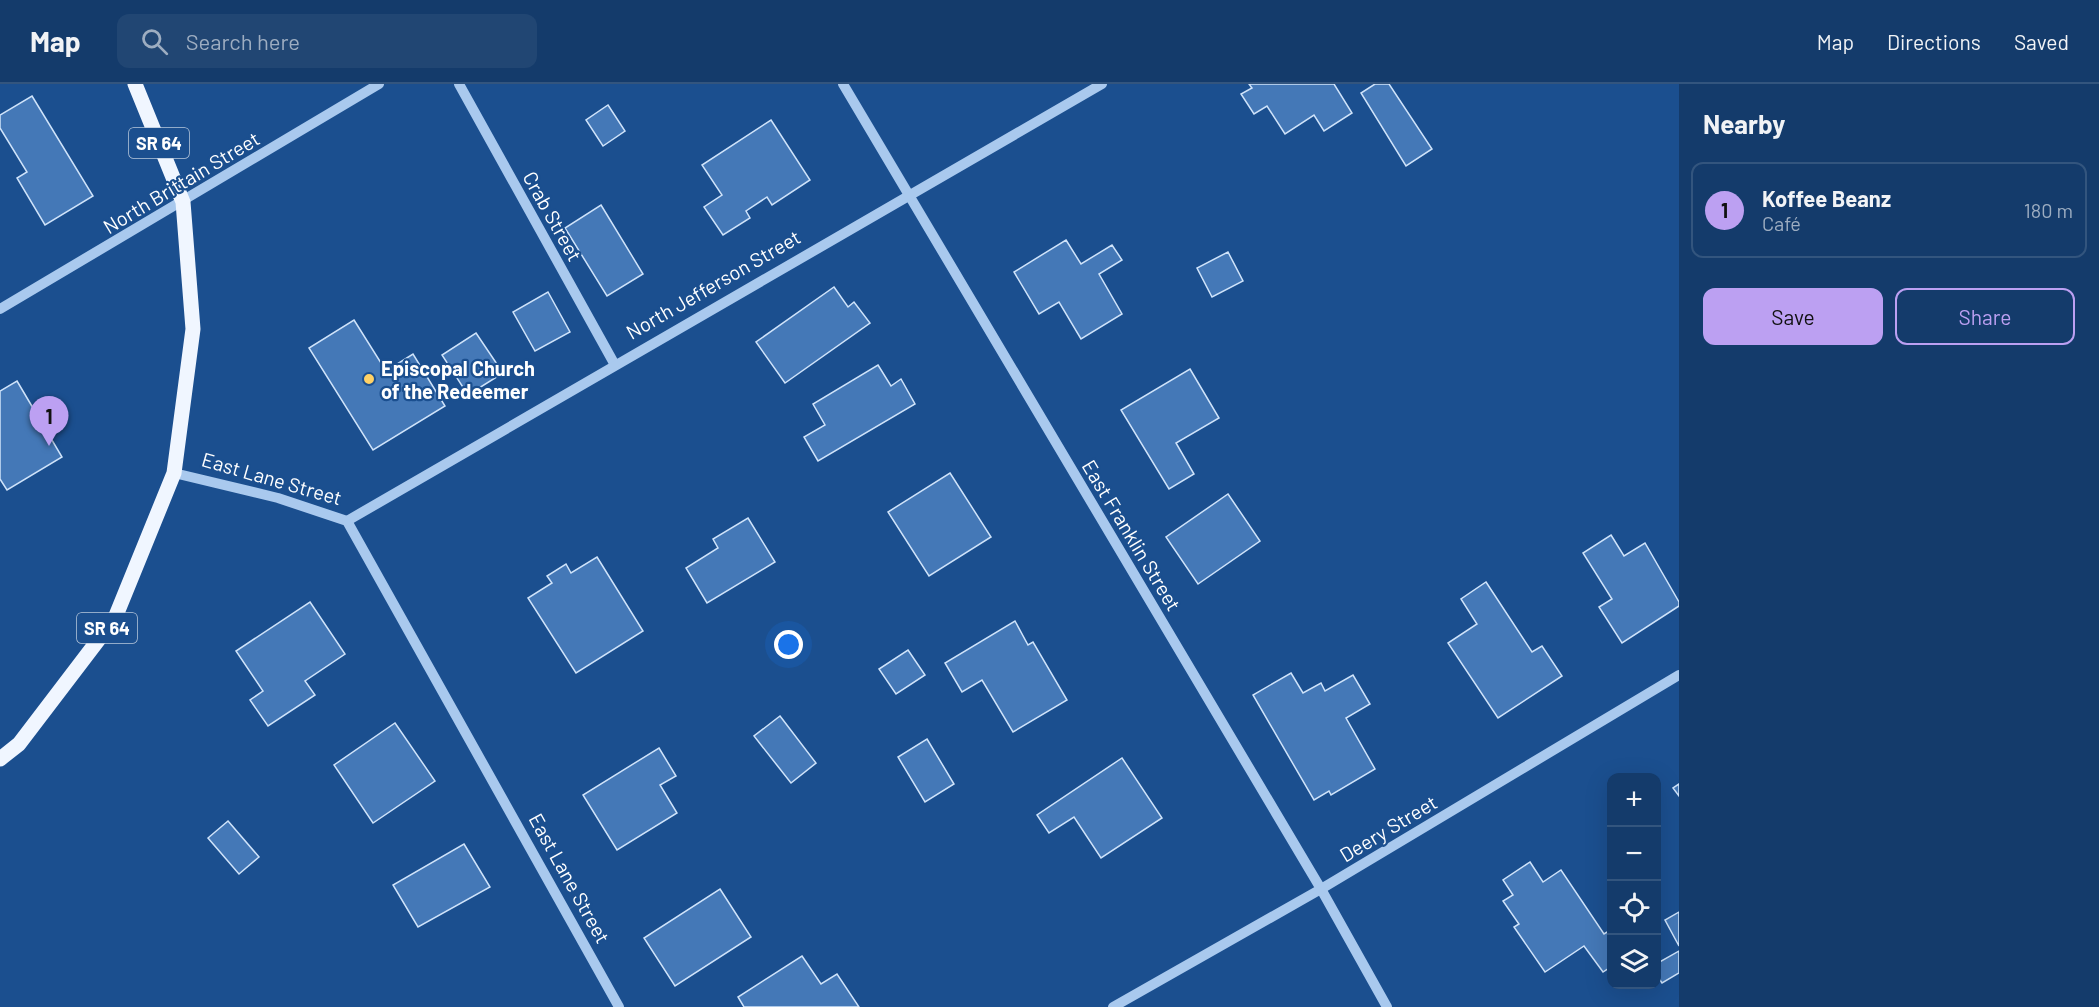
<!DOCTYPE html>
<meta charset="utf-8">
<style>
:root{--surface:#143b6b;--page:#214673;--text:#f1f3f6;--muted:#9dadc1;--line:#33557e;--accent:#bca0f2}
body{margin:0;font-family:Barlow,sans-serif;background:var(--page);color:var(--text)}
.controls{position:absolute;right:18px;bottom:18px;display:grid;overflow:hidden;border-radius:12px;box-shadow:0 6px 24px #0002}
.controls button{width:54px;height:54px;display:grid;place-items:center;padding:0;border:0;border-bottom:2px solid var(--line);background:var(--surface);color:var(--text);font:30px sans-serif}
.you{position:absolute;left:789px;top:561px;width:21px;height:21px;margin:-15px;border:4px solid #fff;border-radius:50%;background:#1a73e8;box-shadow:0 0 0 9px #1a73e833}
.badge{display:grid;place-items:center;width:39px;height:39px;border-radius:50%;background:var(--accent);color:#111;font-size:20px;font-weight:700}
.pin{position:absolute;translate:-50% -50px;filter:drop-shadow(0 2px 3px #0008)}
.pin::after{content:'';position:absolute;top:32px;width:21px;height:18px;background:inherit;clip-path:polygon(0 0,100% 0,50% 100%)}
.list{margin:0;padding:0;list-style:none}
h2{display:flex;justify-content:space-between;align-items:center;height:78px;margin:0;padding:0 24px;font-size:26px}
h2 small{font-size:20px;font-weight:400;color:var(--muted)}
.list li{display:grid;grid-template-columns:39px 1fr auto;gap:18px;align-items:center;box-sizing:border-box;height:96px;margin:0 12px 12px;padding:0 12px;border:2px solid var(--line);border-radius:12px}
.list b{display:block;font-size:22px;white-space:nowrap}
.list p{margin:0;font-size:20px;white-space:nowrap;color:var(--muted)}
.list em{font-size:20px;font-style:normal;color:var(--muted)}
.actions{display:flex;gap:12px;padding:18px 24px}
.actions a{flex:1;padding:14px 0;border:2px solid var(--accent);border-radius:12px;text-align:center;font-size:21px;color:var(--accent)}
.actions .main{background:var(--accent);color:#111}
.icon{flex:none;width:33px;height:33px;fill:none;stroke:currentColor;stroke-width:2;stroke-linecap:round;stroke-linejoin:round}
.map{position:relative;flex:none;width:1679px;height:923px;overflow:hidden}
header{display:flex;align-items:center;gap:36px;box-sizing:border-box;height:84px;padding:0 30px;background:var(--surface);border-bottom:2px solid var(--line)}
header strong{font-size:28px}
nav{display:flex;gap:33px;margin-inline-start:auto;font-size:21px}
.search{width:420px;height:54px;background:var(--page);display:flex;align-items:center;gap:15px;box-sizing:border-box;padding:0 21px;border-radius:12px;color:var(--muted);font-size:22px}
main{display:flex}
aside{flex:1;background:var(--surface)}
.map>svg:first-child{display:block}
.building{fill:#4478b7;stroke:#cfe3fa;stroke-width:1.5}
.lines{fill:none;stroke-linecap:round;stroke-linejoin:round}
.minor{stroke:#a9c9ee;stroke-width:10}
.major{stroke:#f0f6ff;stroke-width:15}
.poi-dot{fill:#ffd166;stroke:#1b4f8f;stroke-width:2}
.labels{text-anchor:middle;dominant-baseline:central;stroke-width:4.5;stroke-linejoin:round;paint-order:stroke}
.shield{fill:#1b4f8f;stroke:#bbcadd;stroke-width:1.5}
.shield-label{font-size:18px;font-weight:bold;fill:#fff}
.street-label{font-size:20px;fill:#fff;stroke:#1b4f8f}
.poi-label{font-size:20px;font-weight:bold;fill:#fff;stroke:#1b4f8f;text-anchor:start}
</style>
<header>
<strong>Map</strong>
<div class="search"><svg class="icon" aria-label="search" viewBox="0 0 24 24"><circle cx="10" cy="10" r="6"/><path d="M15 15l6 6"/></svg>Search here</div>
<nav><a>Map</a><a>Directions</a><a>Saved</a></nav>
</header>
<main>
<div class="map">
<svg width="1679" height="923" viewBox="0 0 1679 923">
<rect width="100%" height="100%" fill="#1b4f8f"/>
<!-- building -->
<g class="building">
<path d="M1249,0H1334L1352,29L1324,47L1314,31L1285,50L1267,22L1254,30L1241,10L1252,4Z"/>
<path d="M1375,0H1389L1432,65L1406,82L1361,9Z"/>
<path d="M32,12L93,112L45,141L17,94L27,88L0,44V31Z"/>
<path d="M608,21L625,47L603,62L586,36Z"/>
<path d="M771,36L810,96L772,121L767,113L746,127L750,134L723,151L704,123L722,111L702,81Z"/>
<path d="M601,121L643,190L607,212L565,144Z"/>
<path d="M1066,156L1081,180L1112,161L1122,176L1099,190L1122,230L1081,255L1059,218L1039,230L1014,188Z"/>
<path d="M1228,168L1243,197L1212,213L1197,184Z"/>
<path d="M834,203L848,223L854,218L870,239L785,299L756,258Z"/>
<path d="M548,208L570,248L535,267L513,228Z"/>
<path d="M354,236L386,287L413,270L445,322L373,366L309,264Z"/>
<path d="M476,249L503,289L468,311L442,271Z"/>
<path d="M878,281L891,302L901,295L915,320L818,377L804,353L825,341L813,320Z"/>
<path d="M1190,285L1219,334L1176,359L1194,390L1169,405L1121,326Z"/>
<path d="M17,297L62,373L7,406L0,395V307Z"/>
<path d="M950,389L991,453L929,492L888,428Z"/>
<path d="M1228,410L1260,457L1198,500L1166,453Z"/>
<path d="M748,434L775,478L707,519L686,484L718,464L713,455Z"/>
<path d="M1611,451L1624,472L1645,459L1679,518V522L1622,559L1599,523L1612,515L1583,469Z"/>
<path d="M597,473L643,547L576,589L528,514L552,499L547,492L566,480L571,489Z"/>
<path d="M1486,498L1532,568L1542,562L1562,592L1498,634L1448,559L1477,540L1461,515Z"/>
<path d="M310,518L345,570L305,597L315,611L268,642L250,616L263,607L236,567Z"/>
<path d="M1015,537L1028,561L1033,558L1067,616L1013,648L982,596L962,608L945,579Z"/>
<path d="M908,566L925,591L896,610L879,585Z"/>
<path d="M1291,589L1303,609L1321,599L1325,607L1353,591L1370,620L1346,634L1375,685L1331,711L1329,707L1314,716L1253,611Z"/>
<path d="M780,632L816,679L791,699L754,652Z"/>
<path d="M395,639L435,697L373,739L334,681Z"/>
<path d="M927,655L954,700L925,718L898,673Z"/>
<path d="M659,664L676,692L660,701L677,729L617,766L583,711Z"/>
<path d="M1122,674L1162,734L1101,774L1074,733L1049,749L1037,731Z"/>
<path d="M1679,700V712L1673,704Z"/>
<path d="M228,737L259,773L239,790L208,754Z"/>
<path d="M464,760L490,803L418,843L393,801Z"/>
<path d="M1530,778L1543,798L1561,786L1604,850L1612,845V882L1603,888L1584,862L1545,888L1514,843L1519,840L1503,817L1513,811L1503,796Z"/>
<path d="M720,805L751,853L675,902L644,854Z"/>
<path d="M1679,828V862L1665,836Z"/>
<path d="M1679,867V889L1662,899L1656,890V880Z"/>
<path d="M802,872L821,900L837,890L859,923H744L738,913Z"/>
</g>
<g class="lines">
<!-- minor -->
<g class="minor">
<path d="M459,0L615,281"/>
<path d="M843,0L1321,805L1387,923"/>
<path d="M0,225L379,0"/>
<path d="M174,389L278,414L347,437L619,923"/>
<path d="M347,437L1102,0"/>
<path d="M1113,923L1321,805L1679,591"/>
</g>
<!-- major -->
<path class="major" d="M0,675L19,660L115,534L174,389L193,245L183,118L135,0"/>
</g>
<!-- markers -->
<circle class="poi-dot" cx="369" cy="295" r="6"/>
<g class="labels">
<!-- shield labels -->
<g class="shield">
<rect x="129" y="44" width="60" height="30" rx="4.5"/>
<rect x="77" y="529" width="60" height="30" rx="4.5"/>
</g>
<g class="shield-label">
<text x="159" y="59">SR 64</text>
<text x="107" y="544">SR 64</text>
</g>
<!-- street labels -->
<g class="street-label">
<text transform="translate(181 98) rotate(-31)">North Brittain Street</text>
<text transform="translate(553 132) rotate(61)">Crab Street</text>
<text transform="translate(713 200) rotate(-30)">North Jefferson Street</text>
<text transform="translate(272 394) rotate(16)">East Lane Street</text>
<text transform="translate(1132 451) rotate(59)">East Franklin Street</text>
<text transform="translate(1388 744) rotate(-31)">Deery Street</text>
<text transform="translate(570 794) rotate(61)">East Lane Street</text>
</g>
<!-- poi labels -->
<g class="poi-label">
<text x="381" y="284">Episcopal Church<tspan x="381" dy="23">of the Redeemer</tspan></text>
</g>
</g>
</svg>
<div class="controls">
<button>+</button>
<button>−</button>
<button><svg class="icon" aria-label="locate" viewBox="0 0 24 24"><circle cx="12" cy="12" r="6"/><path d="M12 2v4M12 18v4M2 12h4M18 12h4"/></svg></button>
<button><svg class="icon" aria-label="layers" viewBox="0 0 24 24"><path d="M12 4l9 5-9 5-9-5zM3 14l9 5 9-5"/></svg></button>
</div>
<div class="you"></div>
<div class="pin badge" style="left:49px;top:362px">1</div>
</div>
<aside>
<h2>Nearby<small></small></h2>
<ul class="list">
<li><span class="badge">1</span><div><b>Koffee Beanz</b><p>Café</p></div><em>180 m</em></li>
</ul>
<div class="actions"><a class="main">Save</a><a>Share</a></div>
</aside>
</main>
